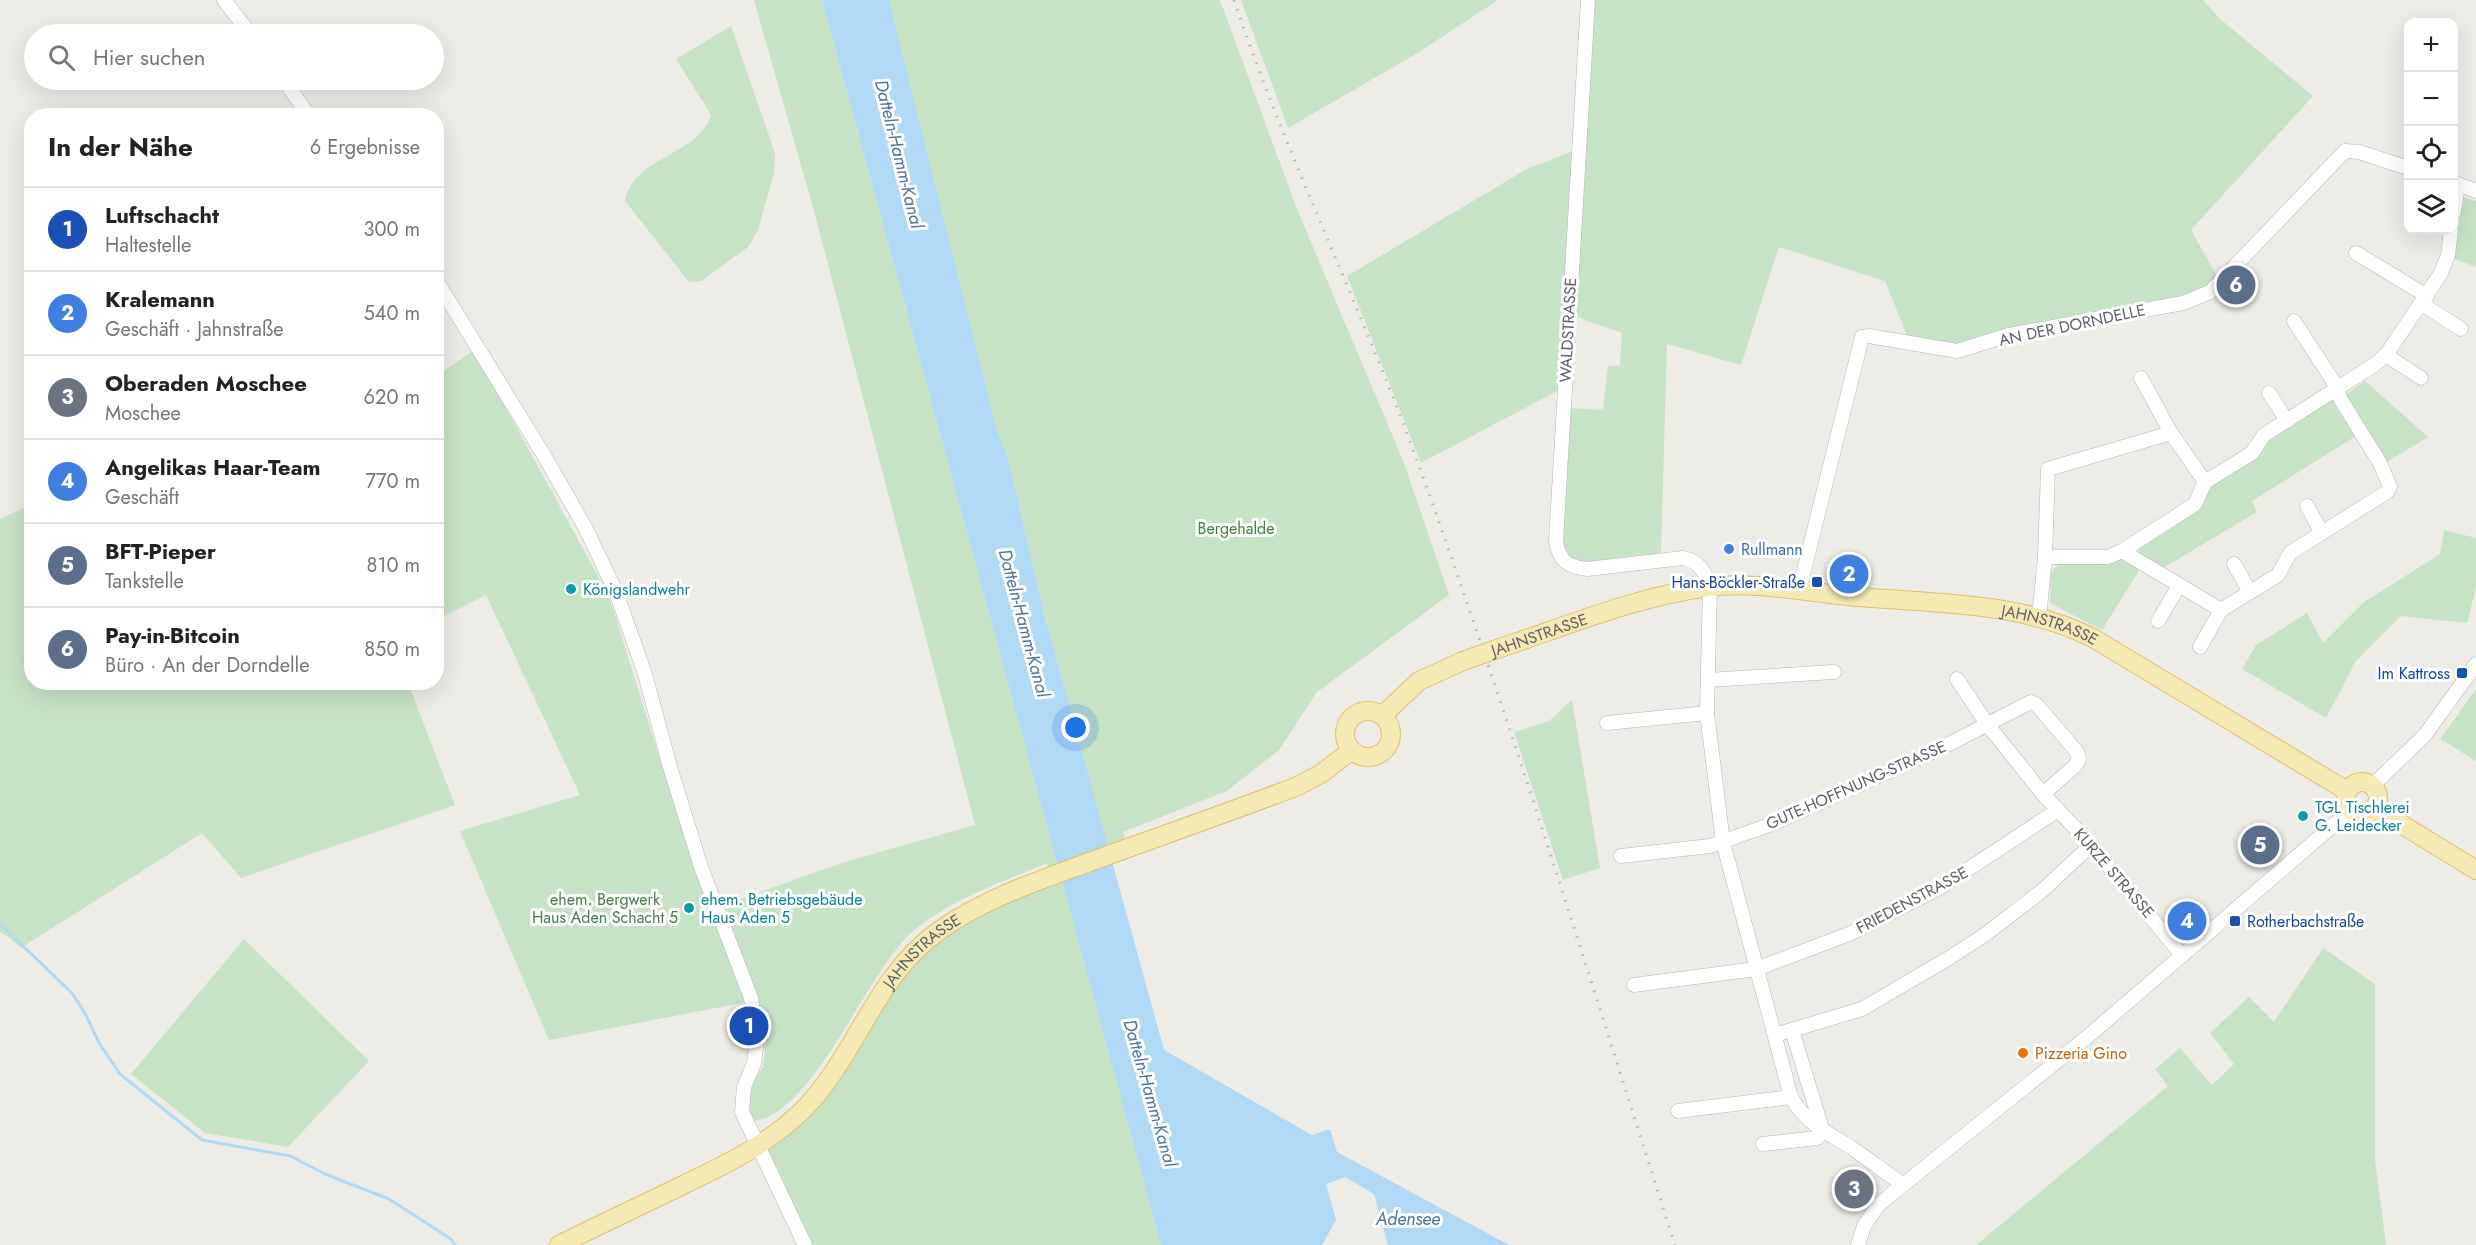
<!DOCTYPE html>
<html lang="de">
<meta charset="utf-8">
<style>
:root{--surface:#fff;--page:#f6f6f6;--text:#222;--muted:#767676;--line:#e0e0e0;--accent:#2563eb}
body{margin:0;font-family:Jost,sans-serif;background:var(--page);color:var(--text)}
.controls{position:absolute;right:18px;top:18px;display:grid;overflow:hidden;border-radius:12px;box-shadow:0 6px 24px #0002}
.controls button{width:54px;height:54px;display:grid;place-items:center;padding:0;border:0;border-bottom:2px solid var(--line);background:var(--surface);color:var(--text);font:30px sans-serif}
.you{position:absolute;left:1076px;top:728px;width:21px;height:21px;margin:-15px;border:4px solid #fff;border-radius:50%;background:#1a73e8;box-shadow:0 0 0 9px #1a73e833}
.badge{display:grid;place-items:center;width:39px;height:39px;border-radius:50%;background:var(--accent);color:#fff;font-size:20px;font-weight:700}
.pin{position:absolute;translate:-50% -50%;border:3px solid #fff;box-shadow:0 2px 6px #0006}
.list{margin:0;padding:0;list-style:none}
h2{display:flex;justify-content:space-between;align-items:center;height:78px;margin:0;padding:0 24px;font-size:26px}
h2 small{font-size:20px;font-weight:400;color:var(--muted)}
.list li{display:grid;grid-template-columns:39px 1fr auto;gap:18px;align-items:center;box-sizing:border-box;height:84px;padding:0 24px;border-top:2px solid var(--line)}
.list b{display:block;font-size:22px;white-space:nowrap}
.list p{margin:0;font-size:20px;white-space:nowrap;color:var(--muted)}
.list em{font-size:20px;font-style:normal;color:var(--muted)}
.icon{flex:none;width:33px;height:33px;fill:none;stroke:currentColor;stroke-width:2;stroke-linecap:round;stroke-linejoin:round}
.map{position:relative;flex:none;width:2476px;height:1245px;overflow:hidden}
.search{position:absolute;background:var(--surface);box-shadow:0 6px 24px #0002;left:24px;top:24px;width:420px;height:66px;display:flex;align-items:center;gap:15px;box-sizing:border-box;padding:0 21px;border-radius:33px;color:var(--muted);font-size:22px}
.panel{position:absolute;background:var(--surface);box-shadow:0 6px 24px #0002;left:24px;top:108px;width:420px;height:582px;border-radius:24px}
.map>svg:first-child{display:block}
.green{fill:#c7e3c6}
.water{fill:#b0d9f5}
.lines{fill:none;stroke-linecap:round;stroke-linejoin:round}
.stream{stroke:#b0d9f5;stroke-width:3}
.minor-casing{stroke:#b3b6b9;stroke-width:15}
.major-casing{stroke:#e2be6c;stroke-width:20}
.minor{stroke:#fff;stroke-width:14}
.major{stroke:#f6eab4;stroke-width:18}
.rail{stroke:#b4b5b5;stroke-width:3;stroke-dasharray:1.5 8;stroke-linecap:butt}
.major-bridge-casing{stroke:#e2be6c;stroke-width:20;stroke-linecap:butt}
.major-bridge{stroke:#f6eab4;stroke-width:18}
.shop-dot{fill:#3f7fe0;stroke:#fff;stroke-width:2}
.transit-dot{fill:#1a4fb4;stroke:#fff;stroke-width:2}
.culture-dot{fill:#0f9aa8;stroke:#fff;stroke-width:2}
.food-dot{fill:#e8710a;stroke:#fff;stroke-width:2}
.labels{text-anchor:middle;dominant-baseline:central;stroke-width:6;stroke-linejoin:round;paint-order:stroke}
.street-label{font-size:16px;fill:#5e6165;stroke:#fff}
.park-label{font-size:16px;fill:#408241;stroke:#fff}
.shop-label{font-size:16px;fill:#366cbe;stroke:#fff;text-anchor:start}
.transit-label{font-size:16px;fill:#164399;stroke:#fff;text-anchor:end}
.culture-label{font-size:16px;fill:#0d838f;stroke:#fff;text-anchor:start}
.food-label{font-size:16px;fill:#c56008;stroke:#fff;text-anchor:start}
.water-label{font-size:18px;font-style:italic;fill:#4a759e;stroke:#fff}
</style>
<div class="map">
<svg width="2476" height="1245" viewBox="0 0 2476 1245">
<rect width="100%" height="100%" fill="#eeece7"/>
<!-- green -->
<g class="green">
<path d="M754,0H822L1161,1245H809L763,1149C779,1138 801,1126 814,1112C850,1073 867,1023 898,982C936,930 995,905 1054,885L1047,863C1000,883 949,899 910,934C865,976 811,1118 752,1121L746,1110L750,1084L763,1067L767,1033L725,905L841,863L975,825L814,211Z"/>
<path d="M889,0H1220L1297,209L1404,463L1449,595L1317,692L1279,750L1227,791L1123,832L1129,855L1112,864L1045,618L1008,458L997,431Z"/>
<path d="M1241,0H1498L1416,54L1288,128Z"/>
<path d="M1594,0H2203L2219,18L2313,96L2191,230L2220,281L2210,292L1954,347L1908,338L1885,281L1779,247L1741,365L1667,344L1661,554L1582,563L1569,557L1561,545L1567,408L1603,410L1608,366L1620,365L1622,333L1574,316Z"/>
<path d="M731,26L775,153L774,173L758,230L748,247L701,281L689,282L625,201C634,155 698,157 711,115L676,59Z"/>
<path d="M1573,151L1559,390L1421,463L1347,276L1527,169Z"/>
<path d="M2463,197L2476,201V267L2453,258Z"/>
<path d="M474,350L609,596L663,769L728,943L747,1002L549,1040L460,831L580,795L486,595L437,620V376Z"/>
<path d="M2365,381L2428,437L2385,463L2345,395Z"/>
<path d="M2333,398L2356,436L2252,501L2257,512L2163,568L2138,556L2140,545L2266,441Z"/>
<path d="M31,505L32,682L408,683L455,805L241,878L202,833L21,948L0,931V519Z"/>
<path d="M2444,530L2476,538V588L2467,623L2401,616L2356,661L2326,718L2242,669L2256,645L2307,613L2323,643L2364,602L2440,554Z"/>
<path d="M2119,558L2140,569L2102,630L2050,603L2051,573L2059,563Z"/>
<path d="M2476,689V761L2440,739Z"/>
<path d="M1572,700L1600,868L1563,880L1514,732L1549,721Z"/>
<path d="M244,939L369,1061L288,1147L205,1133L131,1074Z"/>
<path d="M2323,948L2375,984V1160L2386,1245H1976L2168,1086L2155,1069L2180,1048L2212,1085L2234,1064L2210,1033L2249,997L2274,1022Z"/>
</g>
<!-- water -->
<path class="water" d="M822,0H889L997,431L1008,458L1045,618L1164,1050L1312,1135L1330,1129L1337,1152L1509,1245H1388L1374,1194L1345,1177L1326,1184L1336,1220L1322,1245H1161Z"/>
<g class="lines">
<!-- stream -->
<path class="stream" d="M0,924L72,993L86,1015L99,1043L120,1074L202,1140L290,1156L325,1174L389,1199L451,1239L455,1245"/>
<defs>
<g id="minor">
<path d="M224,0L250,34"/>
<path d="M1588,0L1556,541C1559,561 1568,567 1587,569L1683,558C1699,561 1705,572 1710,586L1707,713L1723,842L1791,1097C1805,1123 1828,1133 1852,1148C1869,1160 1885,1172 1902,1184"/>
<path d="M284,80L309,116"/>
<path d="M2454,183L2476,191"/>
<path d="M2454,212L2458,184"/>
<path d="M2356,253L2427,296"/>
<path d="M436,280L545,457L586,529L616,592L645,674L670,767L701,867L751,998L757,1040L754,1063L744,1087L742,1112L805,1245"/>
<path d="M2422,304L2461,329"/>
<path d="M2386,355L2421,378"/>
<path d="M2141,378L2171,433"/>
<path d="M2269,393L2287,421"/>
<path d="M2205,482L2171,433L2048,469L2045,557H2108L2122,551L2195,504L2205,482L2252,453L2264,435L2374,365L2386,355L2441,273L2448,255L2451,230"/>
<path d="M2307,506L2322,533"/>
<path d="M2122,551L2221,610L2278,575L2290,553L2387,492L2390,487L2380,463L2341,400L2333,381L2294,321"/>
<path d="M2234,564L2250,592"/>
<path d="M1799,591L1862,337L1869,336L1957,351L2009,335L2183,303L2210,292L2345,151L2359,152L2408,168"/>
<path d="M2039,617L2045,557"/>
<path d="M2158,621L2179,586"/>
<path d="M2200,647L2221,610"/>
<path d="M1957,679L1987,724L2043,794L2091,845L2182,955"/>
<path d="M1708,680L1834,672"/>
<path d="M1607,723L1707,713"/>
<path d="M2372,786L2425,735L2476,664"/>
<path d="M1621,856L1710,846L1772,824L1943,747L2031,702L2037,705L2077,752L2079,759L2075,766L2043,794"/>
<path d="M1634,985L1756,969L1849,934L1941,887L2058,810"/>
<path d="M1792,1030L1823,1132"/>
<path d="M1775,1035L1862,1009L1949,958L1986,934L2043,890L2091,845"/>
<path d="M1678,1111L1791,1097"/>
<path d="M1763,1144L1817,1138L1823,1132"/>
<path d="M1858,1245L1864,1226L1878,1205L2086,1038L2351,810"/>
</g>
<g id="major">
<path id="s1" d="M1491,651C1562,628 1634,597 1708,587C1754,581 1803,592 1849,596C1930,604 2018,600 2093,638L2347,791"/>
<circle cx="1368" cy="734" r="23"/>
<path d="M1383,715L1419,681L1463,661"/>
<circle cx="2362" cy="798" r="16"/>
<path d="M2375,808L2476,870"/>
<path id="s2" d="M559,1245C599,1225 640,1206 681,1186C725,1165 769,1144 804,1109C858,1053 874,977 940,930C984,899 1035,882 1084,864C1155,838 1227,813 1298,786L1322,773L1352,750"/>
</g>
</defs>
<!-- minor casing -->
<use href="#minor" class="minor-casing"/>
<!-- major casing -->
<use href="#major" class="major-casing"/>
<!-- minor -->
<use href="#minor" class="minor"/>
<!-- major -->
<use href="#major" class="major"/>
<!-- rail -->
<path class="rail" d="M1234,0C1290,166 1369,323 1427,488C1516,738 1594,992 1675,1245"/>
<defs>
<path id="major-bridge" d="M1463,661L1491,651"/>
</defs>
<!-- major-bridge casing -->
<use href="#major-bridge" class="major-bridge-casing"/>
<!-- major-bridge -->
<use href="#major-bridge" class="major-bridge"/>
</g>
<!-- markers -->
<circle class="shop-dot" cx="1729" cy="549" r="6"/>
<g class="transit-dot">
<rect x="1811" y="576" width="12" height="12" rx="3"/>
<rect x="2456" y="667" width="12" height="12" rx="3"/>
<rect x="2229" y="915" width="12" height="12" rx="3"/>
</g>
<g class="culture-dot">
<circle cx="571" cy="589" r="6"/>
<circle cx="2303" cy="816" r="6"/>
<circle cx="689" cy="908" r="6"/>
</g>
<circle class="food-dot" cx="2023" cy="1053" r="6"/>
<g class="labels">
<!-- street labels -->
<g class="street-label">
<text transform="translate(2072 325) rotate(-12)">AN DER DORNDELLE</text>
<text transform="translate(1568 330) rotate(-87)">WALDSTRASSE</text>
<text stroke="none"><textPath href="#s1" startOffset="572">JAHNSTRASSE</textPath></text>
<text stroke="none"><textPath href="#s1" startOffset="51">JAHNSTRASSE</textPath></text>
<text transform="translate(1856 785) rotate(-24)">GUTE-HOFFNUNG-STRASSE</text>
<text transform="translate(2114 873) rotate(49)">KURZE STRASSE</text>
<text transform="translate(1912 900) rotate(-28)">FRIEDENSTRASSE</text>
<text stroke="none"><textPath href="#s2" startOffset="480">JAHNSTRASSE</textPath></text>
</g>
<!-- park labels -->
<g class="park-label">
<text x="1236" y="528">Bergehalde</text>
<text x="605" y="899">ehem. Bergwerk<tspan x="605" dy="18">Haus Aden Schacht 5</tspan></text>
</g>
<!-- shop labels -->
<g class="shop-label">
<text x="1741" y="549">Rullmann</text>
</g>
<!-- transit labels -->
<g class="transit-label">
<text x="1805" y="582">Hans-Böckler-Straße</text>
<text x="2450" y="673">Im Kattross</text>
<text x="2247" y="921" text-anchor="start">Rotherbachstraße</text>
</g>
<!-- culture labels -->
<g class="culture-label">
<text x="583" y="589">Königslandwehr</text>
<text x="2315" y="807">TGL Tischlerei<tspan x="2315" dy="18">G. Leidecker</tspan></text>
<text x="701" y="899">ehem. Betriebsgebäude<tspan x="701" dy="18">Haus Aden 5</tspan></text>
</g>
<!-- food labels -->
<g class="food-label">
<text x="2035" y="1053">Pizzeria Gino</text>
</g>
<!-- water labels -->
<g class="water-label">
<text transform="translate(899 154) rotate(76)">Datteln-Hamm-Kanal</text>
<text transform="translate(1024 623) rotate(75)">Datteln-Hamm-Kanal</text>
<text transform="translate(1150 1093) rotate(74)">Datteln-Hamm-Kanal</text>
<text x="1408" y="1219">Adensee</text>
</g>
</g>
</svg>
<div class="controls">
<button>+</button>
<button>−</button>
<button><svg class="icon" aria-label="locate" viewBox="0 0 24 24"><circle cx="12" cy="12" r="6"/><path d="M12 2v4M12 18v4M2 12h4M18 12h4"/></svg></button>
<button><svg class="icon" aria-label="layers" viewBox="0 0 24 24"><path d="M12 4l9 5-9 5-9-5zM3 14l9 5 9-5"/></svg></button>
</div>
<div class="you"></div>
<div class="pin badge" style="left:749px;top:1026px;background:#1a4fb4">1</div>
<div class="pin badge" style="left:1849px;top:574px;background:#3f7fe0">2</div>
<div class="pin badge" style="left:1854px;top:1189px;background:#6b7280">3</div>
<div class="pin badge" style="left:2187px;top:921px;background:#3f7fe0">4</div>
<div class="pin badge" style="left:2260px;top:845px;background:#5c6f8a">5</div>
<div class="pin badge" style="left:2236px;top:285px;background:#5c6f8a">6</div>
<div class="search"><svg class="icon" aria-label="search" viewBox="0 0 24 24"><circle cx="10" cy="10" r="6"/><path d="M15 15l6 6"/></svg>Hier suchen</div>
<section class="panel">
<h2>In der Nähe<small>6 Ergebnisse</small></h2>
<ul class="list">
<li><span class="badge" style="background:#1a4fb4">1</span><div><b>Luftschacht</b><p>Haltestelle</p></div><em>300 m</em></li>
<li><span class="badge" style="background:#3f7fe0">2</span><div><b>Kralemann</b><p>Geschäft · Jahnstraße</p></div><em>540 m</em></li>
<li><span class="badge" style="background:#6b7280">3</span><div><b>Oberaden Moschee</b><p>Moschee</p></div><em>620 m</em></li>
<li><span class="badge" style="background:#3f7fe0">4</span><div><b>Angelikas Haar-Team</b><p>Geschäft</p></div><em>770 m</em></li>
<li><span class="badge" style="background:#5c6f8a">5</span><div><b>BFT-Pieper</b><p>Tankstelle</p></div><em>810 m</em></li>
<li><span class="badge" style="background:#5c6f8a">6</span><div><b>Pay-in-Bitcoin</b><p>Büro · An der Dorndelle</p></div><em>850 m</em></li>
</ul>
</section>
</div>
